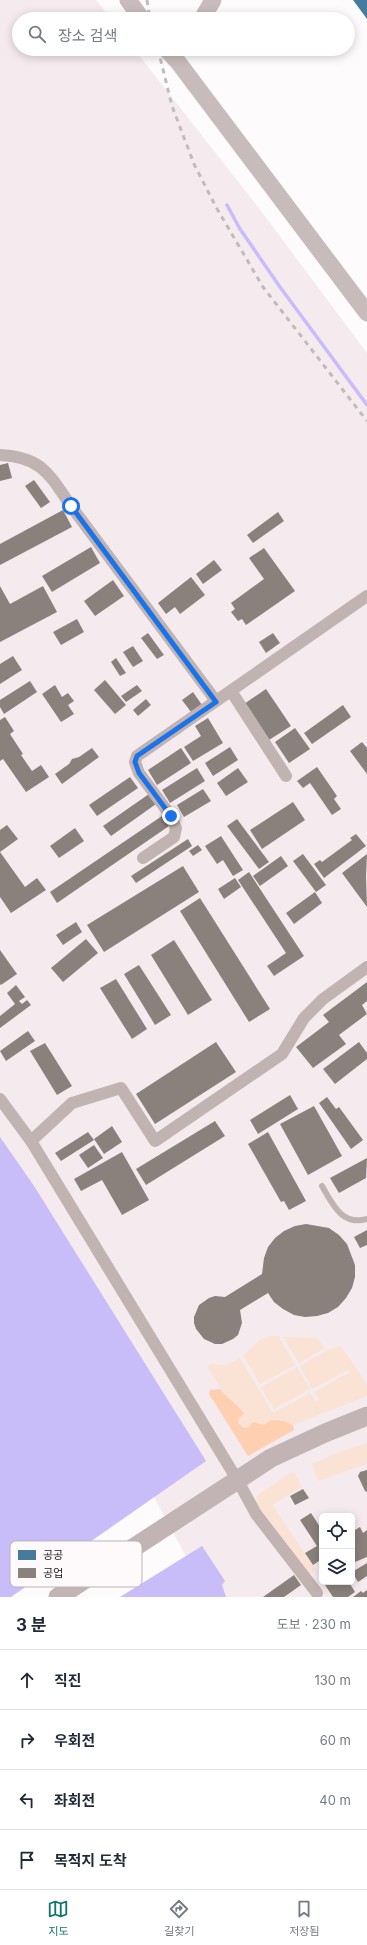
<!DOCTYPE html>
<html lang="ko">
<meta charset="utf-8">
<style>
:root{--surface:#fff;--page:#f6f6f7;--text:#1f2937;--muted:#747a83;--line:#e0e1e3;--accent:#0f766e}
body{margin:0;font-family:Inter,"Noto Sans KR",sans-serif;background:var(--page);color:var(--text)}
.controls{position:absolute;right:12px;bottom:12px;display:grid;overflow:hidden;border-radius:6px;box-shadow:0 2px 10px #0003}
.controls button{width:36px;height:36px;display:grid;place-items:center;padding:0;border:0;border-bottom:1px solid var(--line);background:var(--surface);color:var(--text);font:20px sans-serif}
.stop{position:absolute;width:12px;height:12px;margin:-9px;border:3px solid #1a73e8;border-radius:50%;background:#fff}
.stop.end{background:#1a73e8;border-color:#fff;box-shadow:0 1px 4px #0008}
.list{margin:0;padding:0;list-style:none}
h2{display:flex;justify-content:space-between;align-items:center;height:52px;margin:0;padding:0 16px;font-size:17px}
h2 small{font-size:13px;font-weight:400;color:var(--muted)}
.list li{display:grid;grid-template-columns:26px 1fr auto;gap:12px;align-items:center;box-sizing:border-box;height:60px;padding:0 16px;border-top:1px solid var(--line)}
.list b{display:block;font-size:15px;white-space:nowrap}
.list em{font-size:13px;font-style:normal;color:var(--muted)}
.icon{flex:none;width:22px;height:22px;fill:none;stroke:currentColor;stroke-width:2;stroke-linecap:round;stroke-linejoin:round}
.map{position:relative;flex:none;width:367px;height:1597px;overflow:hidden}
.search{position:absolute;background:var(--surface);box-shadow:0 2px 10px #0003;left:12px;right:12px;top:12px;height:44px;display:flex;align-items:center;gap:10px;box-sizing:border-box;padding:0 14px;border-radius:22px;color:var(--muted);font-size:15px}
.sheet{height:292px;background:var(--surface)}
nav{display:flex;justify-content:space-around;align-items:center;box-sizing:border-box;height:56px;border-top:1px solid var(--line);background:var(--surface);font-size:11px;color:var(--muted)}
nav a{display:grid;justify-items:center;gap:2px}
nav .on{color:var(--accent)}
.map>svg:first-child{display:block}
.built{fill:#f5eaee;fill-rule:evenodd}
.green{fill:#fae3d4}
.forest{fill:#fecfb0}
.water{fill:#c8bcf9}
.public{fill:#457b9d}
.industry{fill:#8a817c}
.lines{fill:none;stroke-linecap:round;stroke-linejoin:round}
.stream{stroke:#c8bcf9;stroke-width:3.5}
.lane{stroke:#c1b3b1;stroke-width:6}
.street{stroke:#c1b3b1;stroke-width:12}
.secondary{stroke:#c8bbbb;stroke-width:17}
.primary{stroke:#c2b4b5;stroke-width:19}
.rail{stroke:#c2bbbb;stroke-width:3;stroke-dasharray:5 5;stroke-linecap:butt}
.route{stroke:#1a73e8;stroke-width:5}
.key{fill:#fefafc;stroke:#bab6b8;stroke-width:1}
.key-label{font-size:11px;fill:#1b1819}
</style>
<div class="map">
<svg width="367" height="1597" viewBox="0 0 367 1597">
<rect width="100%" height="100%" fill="#fdfbfc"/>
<!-- built -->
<path class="built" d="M0,0H96L111,19H19V49H134L261,211L367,353V1597H146L194,1571L0,1214ZM322,1516H352V1582H322Z"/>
<!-- green -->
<g class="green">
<path d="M270,1336H279L295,1365L260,1384L243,1355L260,1340Z"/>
<path d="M283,1337L317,1338L325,1348L299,1363Z"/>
<path d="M341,1346L367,1384V1396L293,1425L284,1421L244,1428L238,1423L241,1408L227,1398L207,1366L211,1364L227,1365L240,1358L273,1413L310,1393L316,1402L319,1399L314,1392L350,1372L348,1370L312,1389L300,1366L329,1349Z"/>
<path d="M297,1367L310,1389L274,1409L261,1387Z"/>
<path d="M367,1443V1464L318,1481L312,1464L337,1453Z"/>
<path d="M291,1472L295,1473L302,1487L272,1505L316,1570L311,1574L300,1564L256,1505L257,1496Z"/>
</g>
<!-- forest -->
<path class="forest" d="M220,1389C227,1399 238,1403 244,1414L239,1418L238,1423L244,1428L249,1427L253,1422L264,1425L271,1420L284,1421L293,1425L294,1430L248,1456L209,1394L210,1390Z"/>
<!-- water -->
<g class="water">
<path d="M0,1137L34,1186L206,1461L11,1597H0Z"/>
<path d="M202,1546L225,1581L222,1585L226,1597H120Z"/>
</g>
<!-- public -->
<path class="public" d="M353,0H367V19Z"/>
<!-- industry -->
<g class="industry">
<path d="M8,463L12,478L0,481V465Z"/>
<path d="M34,480L50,502L41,508L25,486Z"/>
<path d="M63,510L72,527L0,565V544Z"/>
<path d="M278,512L284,521L253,543L247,535Z"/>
<path d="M91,547L100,563L52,592L42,576Z"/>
<path d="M264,548L295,591L246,625L242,619L238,621L231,612L235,609L231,603L264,579L249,558Z"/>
<path d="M214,560L222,570L203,584L196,574Z"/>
<path d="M191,577L205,595L180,614L175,607L166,614L158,603Z"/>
<path d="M113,580L124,596L95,616L84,601Z"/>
<path d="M0,586L10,604L43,586L57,612L0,642Z"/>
<path d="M77,619L84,632L61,645L53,632Z"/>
<path d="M148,633L164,655L157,659L141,638Z"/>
<path d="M273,633L280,643L266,653L259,642Z"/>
<path d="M133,646L143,661L133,667L123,652Z"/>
<path d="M13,656L22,670L0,684V664Z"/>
<path d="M116,658L126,673L120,676L111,662Z"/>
<path d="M105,680L126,705L115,714L94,690Z"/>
<path d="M30,681L37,692L4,714L0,707V700Z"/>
<path d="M55,685L62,697L68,693L74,701L68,705L74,714L61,722L42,694Z"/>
<path d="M137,685L142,691L126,702L121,696Z"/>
<path d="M266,689L291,726L269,740L244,704Z"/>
<path d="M193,692L202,705L191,712L182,700Z"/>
<path d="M146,699L151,705L138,716L133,710Z"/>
<path d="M343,705L351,717L312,744L304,733Z"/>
<path d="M5,717L14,731L10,734L23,754L21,755L32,771L41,765L49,777L26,792L3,759L0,761V720Z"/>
<path d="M208,718L223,743L193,761L184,747L201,736L195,726Z"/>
<path d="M295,728L310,749L289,763L275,742Z"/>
<path d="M362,742L367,748V774L350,751Z"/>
<path d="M230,747L238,760L213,776L205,763Z"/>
<path d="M92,748L99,757L62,784L55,774L69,764L72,759L79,757Z"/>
<path d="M181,748L191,763L157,785L148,770Z"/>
<path d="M317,767L337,796L334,799L341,809L332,815L310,783L303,788L297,781Z"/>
<path d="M197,768L205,781L170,803L162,790Z"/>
<path d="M238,768L248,782L226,796L217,783Z"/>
<path d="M130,777L138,788L97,816L89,805Z"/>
<path d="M203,789L211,801L184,817L177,805Z"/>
<path d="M149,794L156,804L111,836L103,826Z"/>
<path d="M293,802L305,820L262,849L250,830Z"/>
<path d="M162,816L169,826L57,903L50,892Z"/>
<path d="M237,819L269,862L259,869L227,826Z"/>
<path d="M7,825L18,839L0,852V830Z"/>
<path d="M75,828L84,841L59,858L50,846Z"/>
<path d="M356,834L366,846L324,878L314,864L320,860L322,862L352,840L350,838Z"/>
<path d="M221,836L243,870L233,876L223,860L217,864L205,846Z"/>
<path d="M188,839L192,846L136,883L131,876Z"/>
<path d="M198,845L202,850L193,856L189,851Z"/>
<path d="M0,852L25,887L37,878L46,890L11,913L0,897Z"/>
<path d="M303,854L326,885L316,892L293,861Z"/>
<path d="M367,854L366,876L367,907L342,873Z"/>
<path d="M281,856L288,866L260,886L253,876Z"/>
<path d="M183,866L199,892L104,952L87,925Z"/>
<path d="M249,872L304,956L274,976L267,966L286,953L238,880Z"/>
<path d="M235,878L241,887L224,899L218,889Z"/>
<path d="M315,892L322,903L294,924L286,913Z"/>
<path d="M200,898L270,1009L249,1022L180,911Z"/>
<path d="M76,922L82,932L63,945L56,935Z"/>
<path d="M86,939L98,953L63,982L51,968Z"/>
<path d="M174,940L212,1000L188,1015L151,955Z"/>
<path d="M0,950L17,974L1,985L0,984Z"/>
<path d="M139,965L171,1015L155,1025L124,974Z"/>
<path d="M116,979L147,1029L132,1039L100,988Z"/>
<path d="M367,982V1001L362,1005L367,1014L339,1035L346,1044L313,1068L296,1047L329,1022L323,1015Z"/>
<path d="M16,985L25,997L19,1001L22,1004L27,1000L31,1005L0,1028V1016L15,1004L7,993Z"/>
<path d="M28,1031L35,1041L6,1061L0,1051Z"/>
<path d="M216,1042L236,1072L155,1124L136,1094Z"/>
<path d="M359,1042L367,1053V1059L335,1084L323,1069Z"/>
<path d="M45,1043L72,1086L57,1095L30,1051Z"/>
<path d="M290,1095L298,1109L258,1134L250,1120Z"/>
<path d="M327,1097L336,1109L339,1107L363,1140L351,1149L319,1103Z"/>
<path d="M314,1106L342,1156L308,1175L280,1124Z"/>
<path d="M215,1121L225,1136L146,1185L136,1169Z"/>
<path d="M112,1126L122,1142L104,1154L94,1139Z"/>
<path d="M88,1132L94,1140L61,1161L55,1153Z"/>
<path d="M268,1132L306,1201L289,1210L284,1201L281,1202L248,1144Z"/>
<path d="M94,1145L103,1158L88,1168L79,1155Z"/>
<path d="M122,1152L149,1200L122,1215L102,1180L81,1191L74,1179Z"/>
<path d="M367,1158L366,1178L339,1193L330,1178Z"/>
<path d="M306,1224L329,1228L339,1235L347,1244L355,1265V1277L352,1288L346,1298L338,1307L328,1313L317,1316L305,1317L294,1315L283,1309L274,1302L268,1293L240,1310L242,1323L238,1335L233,1339L222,1344H215L204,1339L196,1329L194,1323V1317L199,1305L209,1298L215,1296L225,1297L262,1274L264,1258L268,1247L275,1238L284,1231L295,1226Z"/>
<path d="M367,1230V1245L360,1248L354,1237Z"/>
<path d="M367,1470V1492L365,1491L358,1476L360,1472Z"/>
<path d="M303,1489L309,1498L295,1505L290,1496Z"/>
<path d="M311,1513L322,1530V1559L313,1565L305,1553L317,1546L300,1520Z"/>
<path d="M360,1527L363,1533L367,1530V1557L355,1562L352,1561V1532Z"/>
<path d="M367,1563V1576L358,1582L352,1572Z"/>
<path d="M294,1575L301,1585L284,1597H263Z"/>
<path d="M323,1582H349L355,1592L348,1597H333Z"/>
<path d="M367,1590V1597H353L361,1591L363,1593Z"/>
</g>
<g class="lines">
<!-- stream -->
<path class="stream" d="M227,205L240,229L280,287L367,405"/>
<!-- lane -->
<path class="lane" d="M322,1186C333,1205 342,1226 367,1219"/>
<!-- street -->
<g class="street">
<path d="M0,455C42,457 49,474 71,506L216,701"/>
<path d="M231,691L286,776"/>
<path d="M143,858L174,837L176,828L171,816L139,773L135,762L137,756L367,596"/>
<path d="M0,1099L31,1141L238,1481L256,1514L317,1593"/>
<path d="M31,1141L72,1103L121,1088L155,1141L282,1054L304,1018L323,999L367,967"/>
</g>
<!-- secondary -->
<g class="secondary">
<path d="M128,0L142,19"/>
<path d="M202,19L213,0"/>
<path d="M166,49L178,62L367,313"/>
</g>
<!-- primary -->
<path class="primary" d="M58,1597L271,1458L325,1433L367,1416"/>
<!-- rail -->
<g class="rail">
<path d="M147,0L150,19"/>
<path d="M158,49L172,106L194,164L216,207L263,287L367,421"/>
</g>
</g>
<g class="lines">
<!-- route -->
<path class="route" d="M71,506L216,702L137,756L135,762L139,773L171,816"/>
</g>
<!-- legend -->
<rect x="10" y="1541" width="132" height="46" rx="6" class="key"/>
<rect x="18" y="1550" width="18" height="10" fill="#457b9d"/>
<rect x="18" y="1568" width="18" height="10" fill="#8a817c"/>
<g class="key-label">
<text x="43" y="1559">공공</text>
<text x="43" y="1577">공업</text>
</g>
</svg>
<div class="controls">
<button><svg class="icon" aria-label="locate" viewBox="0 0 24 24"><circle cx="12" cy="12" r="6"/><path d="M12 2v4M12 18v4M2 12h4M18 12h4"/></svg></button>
<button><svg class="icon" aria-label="layers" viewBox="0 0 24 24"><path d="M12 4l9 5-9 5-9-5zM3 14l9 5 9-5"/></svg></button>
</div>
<div class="stop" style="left:71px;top:506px"></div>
<div class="stop end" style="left:171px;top:816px"></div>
<div class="search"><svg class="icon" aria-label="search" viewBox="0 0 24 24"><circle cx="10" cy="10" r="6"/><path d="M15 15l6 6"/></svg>장소 검색</div>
</div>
<section class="sheet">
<h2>3 분<small>도보 · 230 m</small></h2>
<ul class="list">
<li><svg class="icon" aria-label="ahead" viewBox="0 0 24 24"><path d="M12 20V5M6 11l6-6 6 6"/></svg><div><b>직진</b></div><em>130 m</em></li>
<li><svg class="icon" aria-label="right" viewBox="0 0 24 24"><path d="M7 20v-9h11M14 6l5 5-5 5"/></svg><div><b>우회전</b></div><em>60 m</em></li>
<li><svg class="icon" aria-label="left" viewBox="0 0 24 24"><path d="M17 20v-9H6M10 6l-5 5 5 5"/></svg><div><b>좌회전</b></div><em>40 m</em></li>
<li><svg class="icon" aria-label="arrive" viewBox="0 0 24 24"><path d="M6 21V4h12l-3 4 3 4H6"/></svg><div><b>목적지 도착</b></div></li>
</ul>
</section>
<nav>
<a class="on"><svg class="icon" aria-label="map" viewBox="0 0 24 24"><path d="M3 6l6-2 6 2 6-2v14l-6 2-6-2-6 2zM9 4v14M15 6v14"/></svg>지도</a>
<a><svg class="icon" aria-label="directions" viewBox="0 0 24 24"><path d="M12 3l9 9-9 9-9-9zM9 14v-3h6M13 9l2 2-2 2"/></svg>길찾기</a>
<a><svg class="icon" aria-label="saved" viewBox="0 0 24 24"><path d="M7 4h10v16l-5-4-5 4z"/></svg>저장됨</a>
</nav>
